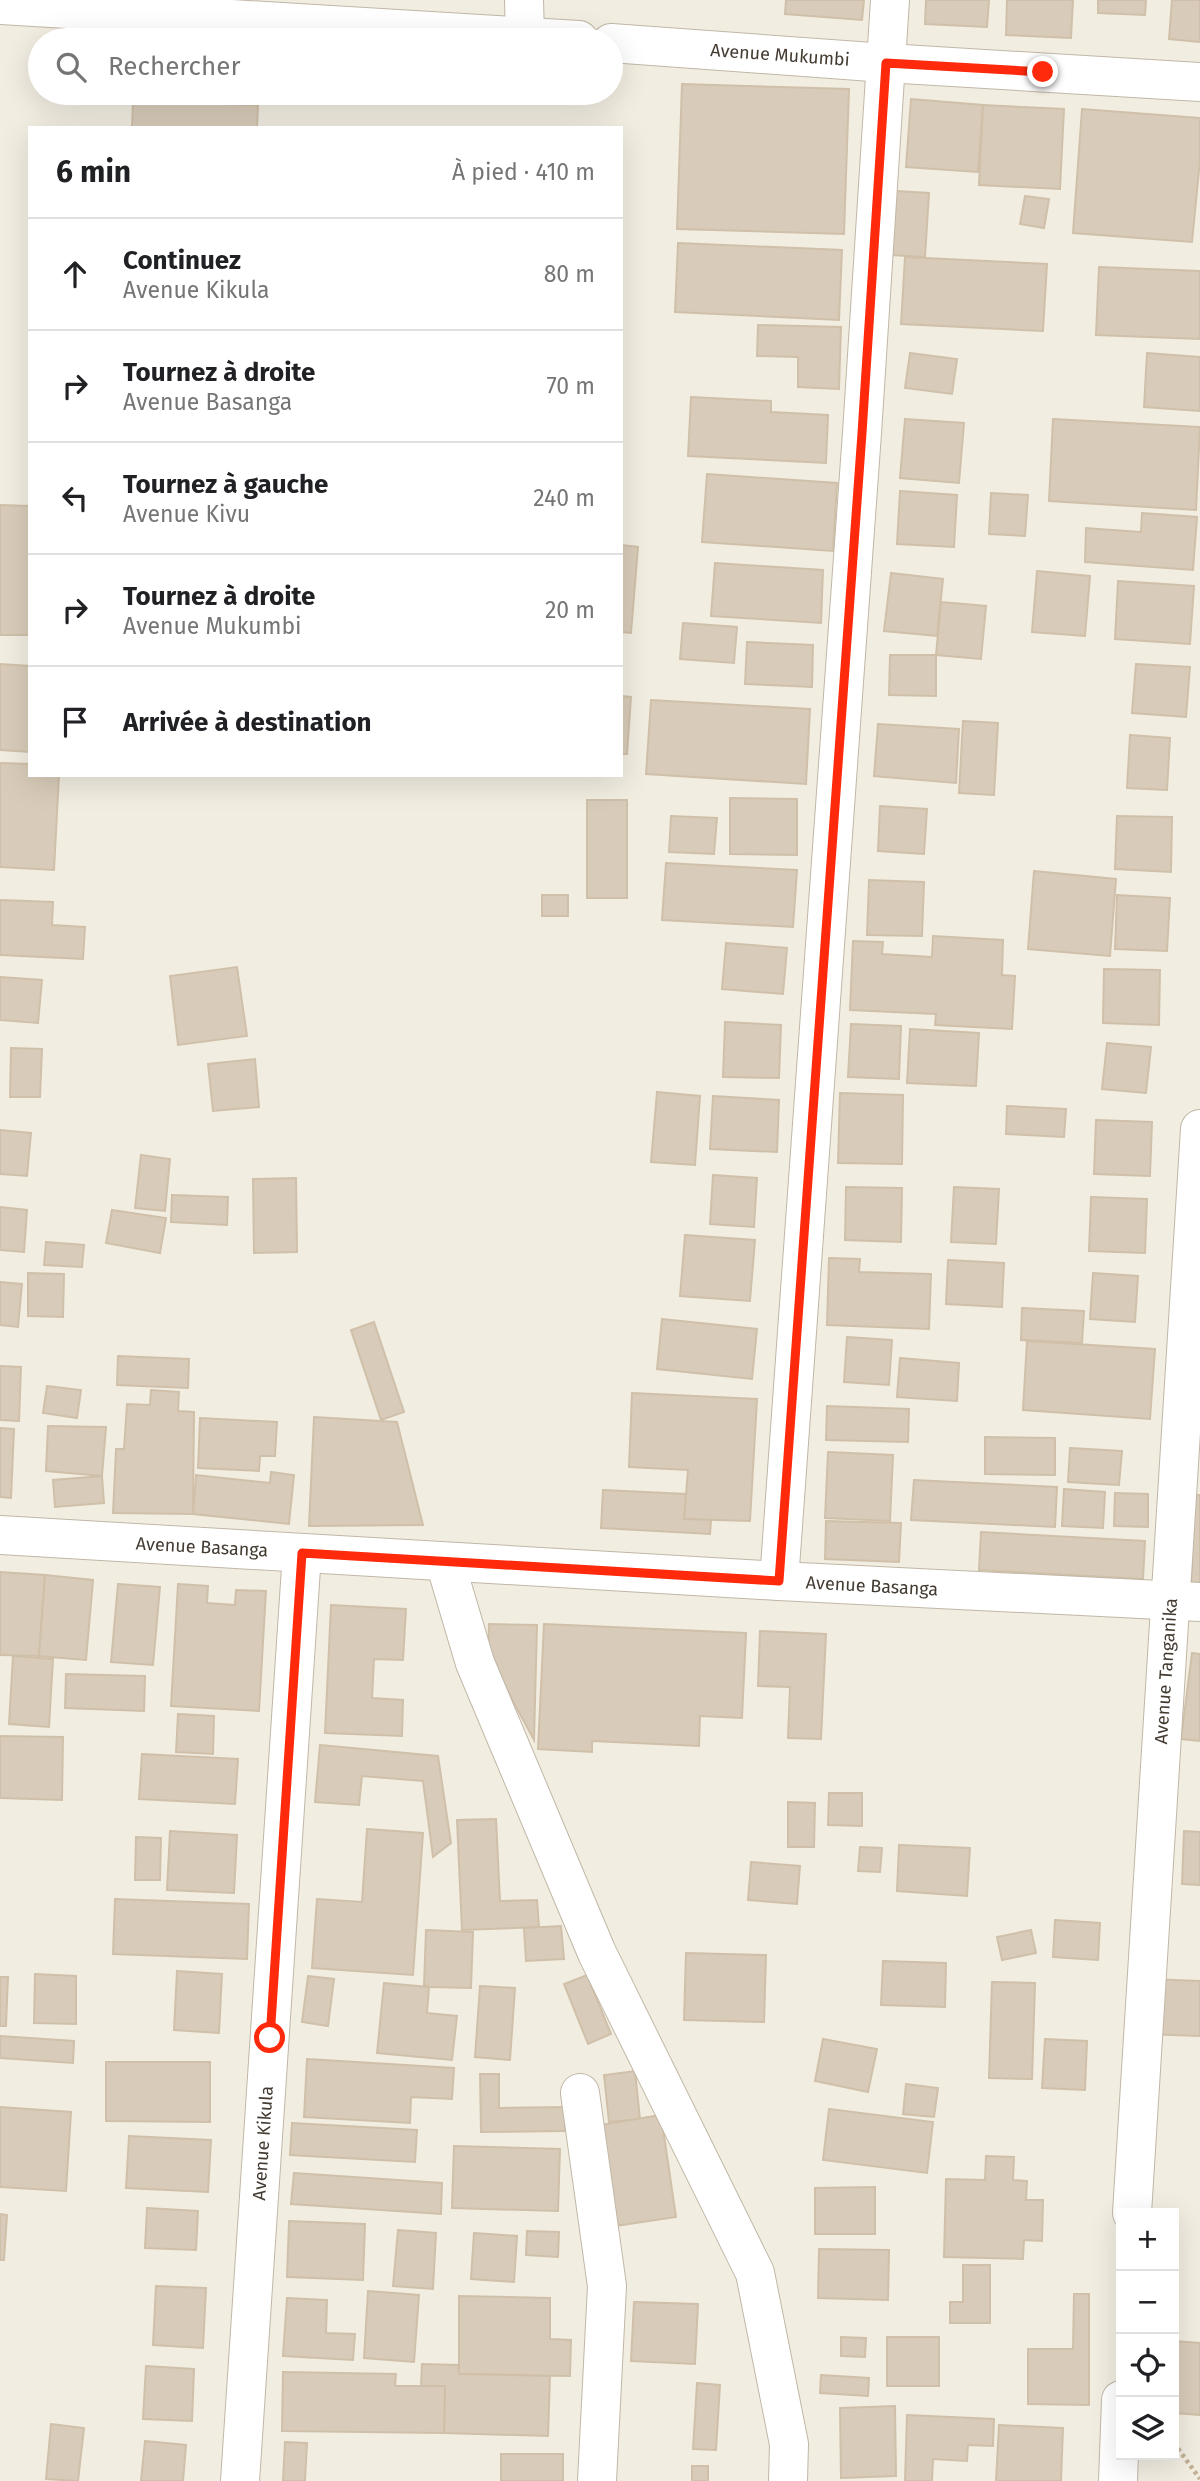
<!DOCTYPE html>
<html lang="fr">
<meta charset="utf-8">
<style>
:root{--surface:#fff;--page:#f6f6f6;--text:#202124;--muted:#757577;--line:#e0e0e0}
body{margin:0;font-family:"Fira Sans",sans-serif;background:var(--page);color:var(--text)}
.controls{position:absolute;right:21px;bottom:21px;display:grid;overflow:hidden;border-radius:0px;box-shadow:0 7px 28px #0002}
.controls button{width:63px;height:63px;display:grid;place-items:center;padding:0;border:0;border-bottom:2px solid var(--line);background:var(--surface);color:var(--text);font:35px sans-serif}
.stop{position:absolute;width:21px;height:21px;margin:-16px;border:5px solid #ff290c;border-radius:50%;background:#fff}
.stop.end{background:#ff290c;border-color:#fff;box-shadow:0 2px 7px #0008}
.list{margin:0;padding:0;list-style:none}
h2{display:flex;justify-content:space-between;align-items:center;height:91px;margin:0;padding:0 28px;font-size:30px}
h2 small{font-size:23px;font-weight:400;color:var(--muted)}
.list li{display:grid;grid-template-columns:46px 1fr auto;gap:21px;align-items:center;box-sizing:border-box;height:112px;padding:0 28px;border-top:2px solid var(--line)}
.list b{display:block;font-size:26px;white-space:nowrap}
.list p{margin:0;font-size:23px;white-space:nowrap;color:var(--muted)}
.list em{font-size:23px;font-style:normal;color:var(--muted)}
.icon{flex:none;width:38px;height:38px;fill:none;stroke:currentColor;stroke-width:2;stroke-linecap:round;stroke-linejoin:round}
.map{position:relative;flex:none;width:1200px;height:2481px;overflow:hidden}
.search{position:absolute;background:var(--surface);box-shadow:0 7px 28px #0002;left:28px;top:28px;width:595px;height:77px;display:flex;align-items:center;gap:18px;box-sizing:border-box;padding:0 24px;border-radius:38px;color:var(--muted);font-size:26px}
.panel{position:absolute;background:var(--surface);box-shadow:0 7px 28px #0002;left:28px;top:126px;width:595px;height:651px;border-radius:0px}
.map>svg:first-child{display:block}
.building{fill:#d8cbb9;stroke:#d0c0a9;stroke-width:2}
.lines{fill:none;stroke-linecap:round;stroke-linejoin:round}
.street-casing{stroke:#c1b7a6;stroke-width:40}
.path{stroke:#c1b094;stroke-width:4.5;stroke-dasharray:3.5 3.5;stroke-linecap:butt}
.street{stroke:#fff;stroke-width:38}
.route{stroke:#ff290c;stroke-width:9}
.labels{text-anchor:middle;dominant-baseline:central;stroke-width:7;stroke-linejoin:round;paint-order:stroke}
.street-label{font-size:18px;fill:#443c32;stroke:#fff}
</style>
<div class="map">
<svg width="1200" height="2481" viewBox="0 0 1200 2481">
<rect width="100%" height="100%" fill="#f2ede1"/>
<!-- building -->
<g class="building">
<path d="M786,0H864L862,20L785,14Z"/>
<path d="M926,0H989L987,27L925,24Z"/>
<path d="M1007,0H1073L1071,38L1006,35Z"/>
<path d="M1098,0H1146L1145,15L1098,13Z"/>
<path d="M1172,0H1200V42L1169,39Z"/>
<path d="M682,84L849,89L844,234L677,229Z"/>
<path d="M911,99L983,105L978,172L906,167Z"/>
<path d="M133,101L258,105L257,128H132Z"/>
<path d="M983,105L1064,109L1060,189L979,185Z"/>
<path d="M1082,109L1200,118V160L1192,242L1073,233Z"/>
<path d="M896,191L929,193L925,257L891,255Z"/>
<path d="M1025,196L1049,199L1044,228L1020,224Z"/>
<path d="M678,243L842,250L839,320L675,312Z"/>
<path d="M905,257L1047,264L1043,331L901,324Z"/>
<path d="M1099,267L1200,271V339L1096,335Z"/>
<path d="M758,325L841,327L839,389L798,387V357L757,356Z"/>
<path d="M910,353L957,359L952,394L905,388Z"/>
<path d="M1147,353L1200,357V411L1144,407Z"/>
<path d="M691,397L771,401V412L828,415L826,463L688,456Z"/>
<path d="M905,419L964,423L959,483L900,478Z"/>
<path d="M1053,419L1200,427L1196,510L1049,501Z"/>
<path d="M707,474L837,483L833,551L702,542Z"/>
<path d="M900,491L957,495L954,547L897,544Z"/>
<path d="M991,493L1028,495L1025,536L989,534Z"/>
<path d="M0,505L30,506V635H0Z"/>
<path d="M1142,513L1197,517L1193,570L1085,562L1086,528L1141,532Z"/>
<path d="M621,545L638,547L631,633L621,632Z"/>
<path d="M715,563L823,570L821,623L711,616Z"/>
<path d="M1037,571L1090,576L1085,636L1032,632Z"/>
<path d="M891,573L943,579L937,636L884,631Z"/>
<path d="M1118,581L1194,586L1190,644L1115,639Z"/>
<path d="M941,602L986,606L981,659L936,655Z"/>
<path d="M683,623L737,627L734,663L680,659Z"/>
<path d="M747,642L813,645L812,687L745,684Z"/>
<path d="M890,655H936V696L889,695Z"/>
<path d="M0,664L30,666V752L0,750Z"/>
<path d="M1136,664L1190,667L1186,717L1132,713Z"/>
<path d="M621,696L631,697L627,754H621Z"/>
<path d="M651,700L810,709L806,784L646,774Z"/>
<path d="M963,721L998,723L994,795L959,793Z"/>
<path d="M878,724L959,729L956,783L874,776Z"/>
<path d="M1130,735L1170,738L1167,790L1127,788Z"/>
<path d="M0,763L30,764V775H59L54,870L0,867Z"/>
<path d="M730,798L797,799V855L730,854Z"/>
<rect x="587" y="800" width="40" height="98"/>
<path d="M880,806L927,809L924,854L878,851Z"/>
<path d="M671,816L717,818L714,854L669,852Z"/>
<path d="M1117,816L1172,817L1171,872L1115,869Z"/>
<path d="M666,863L797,870L793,927L662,920Z"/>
<path d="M1034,871L1116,879L1110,956L1028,949Z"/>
<path d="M869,880L924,882L922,936L867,935Z"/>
<rect x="542" y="895" width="26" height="21"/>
<path d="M1117,895L1170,898L1167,951L1115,949Z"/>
<path d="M0,900L53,902L52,925L85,927L83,959L0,955Z"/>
<path d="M933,936L1003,940L1002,975L1015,976L1012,1029L935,1025L936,1014L850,1010L853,941L883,942L882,954L932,957Z"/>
<path d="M726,943L787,948L783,994L722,989Z"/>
<path d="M237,967L247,1036L178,1045L170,976Z"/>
<path d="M1104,969L1160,970L1159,1025L1103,1023Z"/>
<path d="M0,977L42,980L38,1023L0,1020Z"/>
<path d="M725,1022L781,1025L779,1078L723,1077Z"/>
<path d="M851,1024L901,1026L899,1079L848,1077Z"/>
<path d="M910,1029L979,1033L976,1086L907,1083Z"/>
<path d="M1107,1043L1151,1047L1146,1093L1102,1089Z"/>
<path d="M11,1048L42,1049L40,1097H10Z"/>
<path d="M255,1059L259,1107L213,1111L208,1064Z"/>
<path d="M657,1092L700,1096L695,1165L651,1162Z"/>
<path d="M840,1093L903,1095L902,1164L838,1163Z"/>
<path d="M713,1096L779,1100L777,1152L710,1149Z"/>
<path d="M1007,1106L1066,1109L1064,1137L1006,1134Z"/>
<path d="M1096,1120L1152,1122L1150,1176L1094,1174Z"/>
<path d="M0,1130L31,1133L27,1176L0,1174Z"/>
<path d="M141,1155L170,1159L165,1211L135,1208Z"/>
<path d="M713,1175L757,1178L754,1227L710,1224Z"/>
<path d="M296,1178L297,1252L254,1253L253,1179Z"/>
<path d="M846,1187L902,1188L901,1242L845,1240Z"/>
<path d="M954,1187L999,1189L996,1244L951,1242Z"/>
<path d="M172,1195L228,1197L227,1225L171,1222Z"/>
<path d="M1091,1197L1147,1199L1145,1253L1089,1251Z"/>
<path d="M0,1207L27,1210L24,1252L0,1250Z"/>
<path d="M112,1210L166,1218L160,1253L106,1243Z"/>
<path d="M685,1235L755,1240L750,1301L680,1296Z"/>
<path d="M46,1242L84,1245L82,1267L44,1265Z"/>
<path d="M829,1258L860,1259L859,1272L931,1274L929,1329L827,1325Z"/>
<path d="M948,1260L1004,1263L1002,1307L946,1304Z"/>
<path d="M28,1273L64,1274L63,1317L28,1316Z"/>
<path d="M1093,1273L1138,1276L1135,1322L1090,1319Z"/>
<path d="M0,1282L22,1284L18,1327L0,1325Z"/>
<path d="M1022,1308L1084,1311L1082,1343L1021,1340Z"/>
<path d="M662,1319L757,1329L752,1379L657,1369Z"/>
<path d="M374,1322L404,1412L381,1420L351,1330Z"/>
<path d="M847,1337L892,1340L889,1385L844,1382Z"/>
<path d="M1027,1341L1155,1349L1150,1419L1023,1410Z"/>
<path d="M118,1356L189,1359L188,1388L117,1385Z"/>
<path d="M900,1358L959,1363L957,1401L897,1397Z"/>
<path d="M0,1366L21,1367L19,1421L0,1420Z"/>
<path d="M47,1386L81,1390L77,1418L43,1413Z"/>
<path d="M151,1390L179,1392L178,1411L194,1412L193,1514L113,1513L116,1449H124L127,1404L150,1405Z"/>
<path d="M632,1393L757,1399L750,1521L684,1519L688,1470L629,1467Z"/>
<path d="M827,1406L909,1409L908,1442L826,1440Z"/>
<path d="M314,1417L397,1422L423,1525L309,1526Z"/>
<path d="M200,1418L277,1422L275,1456H260L259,1471L198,1468Z"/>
<path d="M48,1426L106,1427L102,1476L46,1471Z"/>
<path d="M0,1428L14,1429L11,1498L0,1497Z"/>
<path d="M985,1437L1055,1438V1475L985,1474Z"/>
<path d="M1070,1448L1122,1451L1119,1485L1068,1482Z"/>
<path d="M828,1452L893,1455L890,1521L825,1518Z"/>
<path d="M271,1472L294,1475L289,1524L193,1514L196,1475L270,1483Z"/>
<path d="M102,1476L104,1503L55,1507L53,1480Z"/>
<path d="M914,1480L1057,1487L1055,1527L911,1520Z"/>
<path d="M1064,1489L1105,1492L1103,1528L1062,1526Z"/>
<path d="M603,1490L686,1494L684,1519L711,1520L710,1534L601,1528Z"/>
<path d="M1115,1493L1148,1494V1527L1114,1526Z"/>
<path d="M1194,1495H1200V1588H1191Z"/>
<path d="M826,1521L901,1523L899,1562L825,1559Z"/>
<path d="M981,1532L1145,1541L1143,1579L979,1570Z"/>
<path d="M0,1572L45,1575L39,1656L0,1655Z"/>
<path d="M45,1575L93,1580L86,1660L39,1656Z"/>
<path d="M118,1584L160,1587L153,1665L111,1662Z"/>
<path d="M178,1584L208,1586L207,1603L235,1605L236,1590L266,1591L259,1711L171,1706Z"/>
<path d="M331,1605L406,1609L403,1660L374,1659L372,1698L403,1700L402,1736L325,1733Z"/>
<path d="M489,1624L537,1625L534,1740L488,1655Z"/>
<path d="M544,1624L746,1633L742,1718L700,1716L699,1746L592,1741V1752L538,1749Z"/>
<path d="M760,1631L826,1634L821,1739L788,1738L790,1687L758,1686Z"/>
<path d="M1192,1653L1200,1654V1741L1181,1739Z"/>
<path d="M13,1656L53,1659L49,1727L9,1724Z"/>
<path d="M66,1674L145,1676L144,1711L65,1708Z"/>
<path d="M178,1714L214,1716L213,1754L176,1752Z"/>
<path d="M0,1736L63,1737L62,1800L0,1798Z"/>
<path d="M320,1745L438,1756L451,1843L433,1857L423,1781L362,1776L359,1805L315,1802Z"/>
<path d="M142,1754L238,1759L235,1804L139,1799Z"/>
<path d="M829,1793H862V1826L828,1825Z"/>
<path d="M788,1802L815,1803L814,1847H788Z"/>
<path d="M496,1819L500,1901L537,1900L539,1927L462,1930L457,1820Z"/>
<path d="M367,1829L423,1833L413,1975L312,1968L317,1899L362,1902Z"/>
<path d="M170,1831L237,1835L234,1893L167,1890Z"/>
<path d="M1184,1831L1200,1832V1885L1182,1884Z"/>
<path d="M136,1837L161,1838L160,1880H135Z"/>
<path d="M899,1845L970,1848L967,1896L897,1891Z"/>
<path d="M860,1847L882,1848L880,1872L858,1871Z"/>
<path d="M751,1862L800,1866L797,1904L748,1900Z"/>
<path d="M115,1899L249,1904L247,1959L113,1954Z"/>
<path d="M1055,1920L1100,1923L1098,1960L1053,1957Z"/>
<path d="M561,1926L564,1959L526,1961L524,1928Z"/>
<path d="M426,1930L473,1932L471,1988L429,1987L424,1985Z"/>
<path d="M1031,1930L1036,1953L1002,1960L997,1937Z"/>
<path d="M686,1953L766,1955L764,2022L684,2020Z"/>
<path d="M883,1961L946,1963L945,2007L881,2005Z"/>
<path d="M177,1971L222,1974L219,2033L174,2030Z"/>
<path d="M35,1974L76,1976V2024L34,2023Z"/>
<path d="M587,1975L611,2034L588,2044L564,1984Z"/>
<path d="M308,1976L334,1979L328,2026L302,2022Z"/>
<path d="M0,1977H8L6,2026H0Z"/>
<path d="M1148,1979L1200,1981V2036L1145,2034Z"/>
<path d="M992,1982L1035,1983L1032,2079L989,2078Z"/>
<path d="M384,1983L429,1987L427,2013L457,2016L452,2060L377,2053Z"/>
<path d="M480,1986L515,1988L510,2060L475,2057Z"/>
<path d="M0,2036L74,2041L73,2063L0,2058Z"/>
<path d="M823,2039L877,2049L868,2092L815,2081Z"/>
<path d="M1045,2039L1087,2041L1085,2090L1042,2088Z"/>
<path d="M307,2059L454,2068L452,2099L411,2097L410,2123L304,2117Z"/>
<path d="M106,2062H210V2122L106,2121Z"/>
<path d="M635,2071L640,2119L609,2122L604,2075Z"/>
<path d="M480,2074H499V2108L565,2107V2131L481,2132Z"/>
<path d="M906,2084L938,2088L934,2117L903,2114Z"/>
<path d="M0,2107L71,2112L66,2191L0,2187Z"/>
<path d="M829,2109L933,2122L927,2173L823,2160Z"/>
<path d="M661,2115L676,2217L615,2226L600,2125Z"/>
<path d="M292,2123L417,2130L415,2162L290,2155Z"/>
<path d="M129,2136L211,2140L208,2192L126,2188Z"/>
<path d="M454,2146L560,2149L558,2211L452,2208Z"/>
<path d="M986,2156L1014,2157L1013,2180L1027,2181L1026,2200H1043L1042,2241L1024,2240L1023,2259L944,2257L946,2179L985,2180Z"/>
<path d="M294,2173L442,2183L441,2214L291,2204Z"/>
<path d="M875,2187V2234H815V2188Z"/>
<path d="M147,2208L198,2211L196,2250L145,2248Z"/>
<path d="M0,2214L7,2215L4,2260H0Z"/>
<path d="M289,2221L365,2224L363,2280L287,2277Z"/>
<path d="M398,2230L436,2233L433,2289L393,2286Z"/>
<path d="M527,2231L559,2232L558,2257L526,2255Z"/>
<path d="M474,2233L517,2236L514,2282L471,2279Z"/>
<path d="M819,2249L889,2250L888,2300L818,2298Z"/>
<path d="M963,2265H990V2323H950V2302H963Z"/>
<path d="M156,2286L206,2288L203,2348L153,2345Z"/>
<path d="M368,2291L419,2295L414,2362L364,2358Z"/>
<path d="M1074,2294H1089V2405L1028,2404V2349H1073Z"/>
<path d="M459,2296L550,2298V2339L571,2340L570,2376L459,2374Z"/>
<path d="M287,2298L327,2300L326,2333L355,2334L353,2360L283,2356Z"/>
<path d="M634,2302L698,2304L695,2364L631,2361Z"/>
<path d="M841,2337L866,2338L865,2357L841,2356Z"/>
<rect x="887" y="2337" width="52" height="49"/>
<path d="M1174,2341L1200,2343V2415L1174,2413Z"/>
<path d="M422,2364L458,2365L459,2374L550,2376L548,2436L444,2433L445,2386H421Z"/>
<path d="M146,2366L194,2369L192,2421L143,2419Z"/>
<path d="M283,2372L396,2374L395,2386H445L444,2433L282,2431Z"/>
<path d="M821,2375L869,2378L868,2396L820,2393Z"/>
<path d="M697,2383L720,2385L716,2450L693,2449Z"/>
<path d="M895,2406L896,2476L841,2478L840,2408Z"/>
<path d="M907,2415L994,2419L993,2446L968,2445L967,2461L933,2459L932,2481H905Z"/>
<path d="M51,2424L84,2428L78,2481L46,2479Z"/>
<path d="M999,2425L1063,2428L1061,2481H996Z"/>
<path d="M145,2441L186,2445L183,2481H141Z"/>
<path d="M285,2442L307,2443L305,2481H283Z"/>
<rect x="501" y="2454" width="62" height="27"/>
<rect x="692" y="2466" width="16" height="15"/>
</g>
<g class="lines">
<defs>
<g id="street">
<path d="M524,0L525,36"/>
<path d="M0,5L579,40"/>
<path d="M611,43L886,63L1200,82"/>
<path d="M0,1535L779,1581L1200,1602"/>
<path d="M445,1562L475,1663L597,1953L755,2273L789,2444L788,2481"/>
<path d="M779,1581L862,433L890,0"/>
<path d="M580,2093L607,2286L597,2481"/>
<path d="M1132,2213L1200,1129"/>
<path d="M240,2481L302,1553"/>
<path d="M1118,2481L1121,2400"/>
</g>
</defs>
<!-- street casing -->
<use href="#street" class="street-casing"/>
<!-- path -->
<path class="path" d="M1174,2443L1200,2479"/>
<!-- street -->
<use href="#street" class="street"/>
</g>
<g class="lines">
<!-- route -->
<path class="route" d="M270,2038L302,1553L779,1581L862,433L886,63L1043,72"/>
</g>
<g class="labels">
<!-- street labels -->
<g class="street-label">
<text transform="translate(780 55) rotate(4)">Avenue Mukumbi</text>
<text transform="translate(202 1547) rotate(3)">Avenue Basanga</text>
<text transform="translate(872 1586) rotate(3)">Avenue Basanga</text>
<text transform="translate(1166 1671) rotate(-86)">Avenue Tanganika</text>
<text transform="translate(263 2143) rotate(-86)">Avenue Kikula</text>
</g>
</g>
</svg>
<div class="controls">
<button>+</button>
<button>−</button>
<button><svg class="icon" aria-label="locate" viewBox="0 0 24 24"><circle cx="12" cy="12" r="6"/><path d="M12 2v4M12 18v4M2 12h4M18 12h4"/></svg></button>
<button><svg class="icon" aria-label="layers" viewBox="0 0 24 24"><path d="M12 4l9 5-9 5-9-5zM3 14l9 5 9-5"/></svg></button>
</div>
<div class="stop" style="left:270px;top:2038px"></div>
<div class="stop end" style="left:1043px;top:72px"></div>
<div class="search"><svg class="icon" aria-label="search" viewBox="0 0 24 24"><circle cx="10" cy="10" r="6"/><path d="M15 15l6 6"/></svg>Rechercher</div>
<section class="panel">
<h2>6 min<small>À pied · 410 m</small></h2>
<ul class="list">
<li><svg class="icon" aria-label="ahead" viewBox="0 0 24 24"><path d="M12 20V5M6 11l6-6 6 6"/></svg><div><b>Continuez</b><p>Avenue Kikula</p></div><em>80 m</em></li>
<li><svg class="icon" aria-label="right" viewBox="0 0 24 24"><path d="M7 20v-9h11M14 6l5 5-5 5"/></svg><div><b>Tournez à droite</b><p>Avenue Basanga</p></div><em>70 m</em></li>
<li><svg class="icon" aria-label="left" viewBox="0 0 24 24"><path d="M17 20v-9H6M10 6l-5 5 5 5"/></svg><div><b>Tournez à gauche</b><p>Avenue Kivu</p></div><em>240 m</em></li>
<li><svg class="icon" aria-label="right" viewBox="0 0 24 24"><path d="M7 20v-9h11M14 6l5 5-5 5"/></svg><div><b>Tournez à droite</b><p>Avenue Mukumbi</p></div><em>20 m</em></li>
<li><svg class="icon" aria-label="arrive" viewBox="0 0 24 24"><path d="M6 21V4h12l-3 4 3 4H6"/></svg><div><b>Arrivée à destination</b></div></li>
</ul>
</section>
</div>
